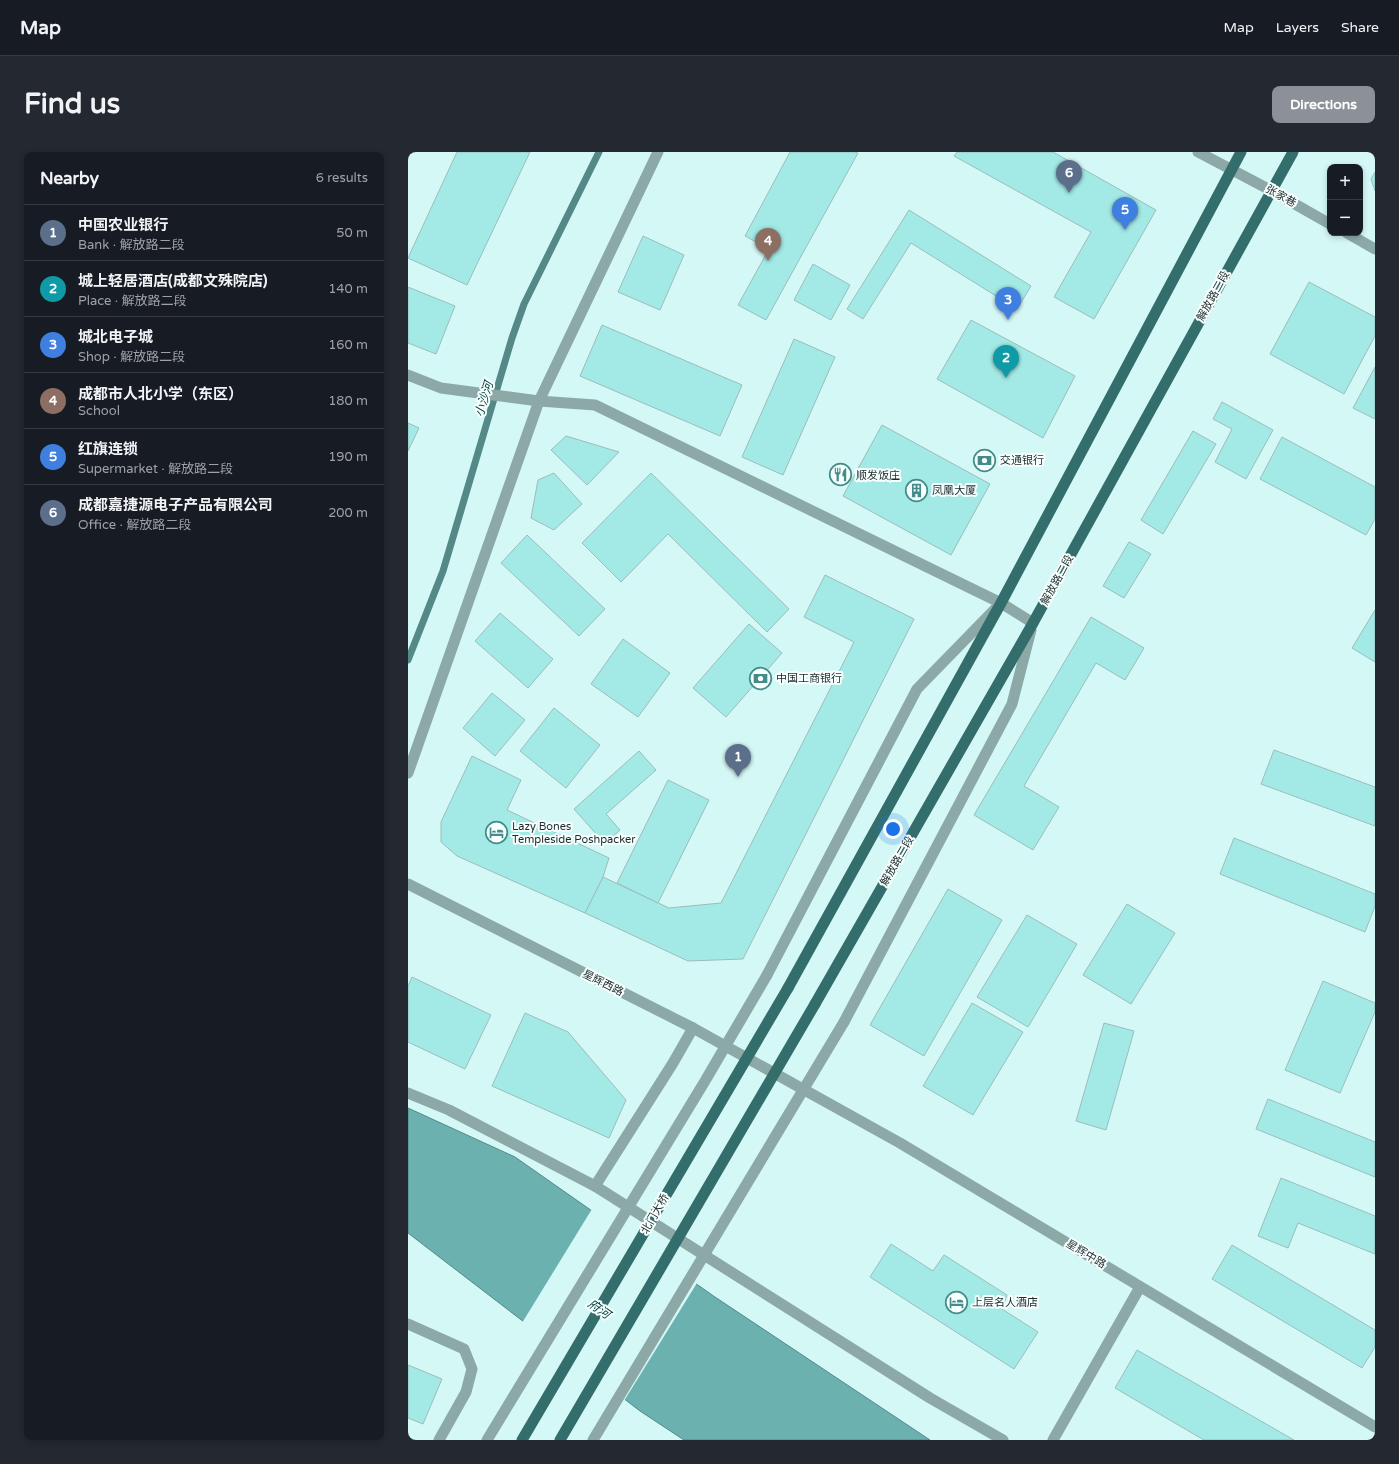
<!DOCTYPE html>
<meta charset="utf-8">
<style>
:root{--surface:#171b24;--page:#242831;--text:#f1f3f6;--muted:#9ea1a6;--line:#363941;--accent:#8c9099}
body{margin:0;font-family:"Varela Round","Noto Sans SC",sans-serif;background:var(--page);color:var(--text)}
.controls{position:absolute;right:12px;top:12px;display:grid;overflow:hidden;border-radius:8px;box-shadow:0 2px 6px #0003}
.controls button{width:36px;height:36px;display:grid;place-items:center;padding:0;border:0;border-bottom:1px solid var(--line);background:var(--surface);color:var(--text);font:20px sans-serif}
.you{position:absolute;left:485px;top:677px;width:14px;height:14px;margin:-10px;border:3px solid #fff;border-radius:50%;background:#1a73e8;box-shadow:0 0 0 6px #1a73e833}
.badge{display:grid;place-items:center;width:26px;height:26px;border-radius:50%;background:var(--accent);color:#fff;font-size:13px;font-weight:700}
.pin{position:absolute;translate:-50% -33px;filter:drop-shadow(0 1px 2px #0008)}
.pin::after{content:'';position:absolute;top:21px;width:14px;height:12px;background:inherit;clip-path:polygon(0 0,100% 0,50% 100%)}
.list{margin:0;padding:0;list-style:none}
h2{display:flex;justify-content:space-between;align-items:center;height:52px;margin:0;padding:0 16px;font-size:17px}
h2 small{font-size:13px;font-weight:400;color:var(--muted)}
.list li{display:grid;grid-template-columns:26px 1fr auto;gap:12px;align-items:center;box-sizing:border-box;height:56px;padding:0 16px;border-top:1px solid var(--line)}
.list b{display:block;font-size:15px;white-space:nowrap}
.list p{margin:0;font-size:13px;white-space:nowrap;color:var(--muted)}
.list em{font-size:13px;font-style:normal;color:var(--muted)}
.map{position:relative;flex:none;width:967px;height:1288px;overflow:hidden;border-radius:8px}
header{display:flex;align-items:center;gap:24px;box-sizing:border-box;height:56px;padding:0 20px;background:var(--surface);border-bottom:1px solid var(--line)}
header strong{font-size:19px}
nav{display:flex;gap:22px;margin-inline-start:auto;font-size:14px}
.intro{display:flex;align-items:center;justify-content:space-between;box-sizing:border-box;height:96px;padding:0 24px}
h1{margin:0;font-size:28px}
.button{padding:10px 18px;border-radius:8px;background:var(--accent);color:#fff;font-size:14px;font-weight:700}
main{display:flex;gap:24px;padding:0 24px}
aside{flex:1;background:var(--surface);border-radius:8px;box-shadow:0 2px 6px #0003}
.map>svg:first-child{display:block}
.water{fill:#6bb1af;stroke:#548987}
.pier{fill:#d4f8f6}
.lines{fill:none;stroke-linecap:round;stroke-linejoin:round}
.stream{stroke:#548987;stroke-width:7}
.building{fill:#a3eae7;stroke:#9bbdbc}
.service{stroke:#8ca9a8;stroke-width:11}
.minor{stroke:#8ca9a8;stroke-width:11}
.tertiary{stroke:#8ca9a8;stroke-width:11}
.primary{stroke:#346e6c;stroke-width:11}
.tertiary-bridge{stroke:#8ca9a8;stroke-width:11}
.primary-bridge{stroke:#346e6c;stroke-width:11}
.labels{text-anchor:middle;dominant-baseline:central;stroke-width:4;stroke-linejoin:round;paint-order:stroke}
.street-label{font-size:11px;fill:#1e2b2b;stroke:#f7fefe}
.poi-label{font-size:11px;fill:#1e2b2b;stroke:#f7fefe;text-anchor:start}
.water-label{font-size:12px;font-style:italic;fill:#004443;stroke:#f7fefe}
</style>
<header>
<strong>Map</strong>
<nav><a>Map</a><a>Layers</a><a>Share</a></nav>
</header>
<div class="intro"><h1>Find us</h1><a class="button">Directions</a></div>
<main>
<aside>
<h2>Nearby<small>6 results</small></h2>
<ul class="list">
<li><span class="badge" style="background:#5c6f8a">1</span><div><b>中国农业银行</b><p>Bank · 解放路二段</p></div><em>50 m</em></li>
<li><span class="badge" style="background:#0f9aa8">2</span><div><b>城上轻居酒店(成都文殊院店)</b><p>Place · 解放路二段</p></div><em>140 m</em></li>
<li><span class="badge" style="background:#3f7fe0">3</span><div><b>城北电子城</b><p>Shop · 解放路二段</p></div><em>160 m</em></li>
<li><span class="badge" style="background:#8d6e63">4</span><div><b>成都市人北小学（东区）</b><p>School</p></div><em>180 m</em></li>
<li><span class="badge" style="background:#3f7fe0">5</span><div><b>红旗连锁</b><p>Supermarket · 解放路二段</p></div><em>190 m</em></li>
<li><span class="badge" style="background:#5c6f8a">6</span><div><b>成都嘉捷源电子产品有限公司</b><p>Office · 解放路二段</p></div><em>200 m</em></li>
</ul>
</aside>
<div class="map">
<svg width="967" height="1288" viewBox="0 0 967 1288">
<rect width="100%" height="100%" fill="#d4f8f6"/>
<!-- water -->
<path class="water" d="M0,956L107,1005L307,1145L522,1288H276L232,1259L0,1081Z"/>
<!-- pier -->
<path class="pier" d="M184,1057L289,1131L216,1249L114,1171Z"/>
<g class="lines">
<!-- stream -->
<path class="stream" d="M0,508L35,419L104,186L116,152L191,0"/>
</g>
<!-- building -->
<g class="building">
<path d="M49,0H122L59,133L0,106Z"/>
<path d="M382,0H447L450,1L358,168L330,153L361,97L337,84Z"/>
<path d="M549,0H645L748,58L686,167L646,145L683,80L546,4Z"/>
<path d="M967,20V39L963,27Z"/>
<path d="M501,58L623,134L609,157L503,91L455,167L439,157Z"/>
<path d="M235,84L276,103L252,158L210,140Z"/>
<path d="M405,112L442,133L423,168L386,148Z"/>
<path d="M901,130L967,165V184L936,242L862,202Z"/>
<path d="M0,135L47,154L28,202L0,191Z"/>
<path d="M563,168L667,224L635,286L529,227Z"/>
<path d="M194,173L334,233L312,284L172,224Z"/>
<path d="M386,187L427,205L375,323L334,305Z"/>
<path d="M967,215V267L945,256Z"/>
<path d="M814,250L865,278L838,327L807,310L824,277L805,267Z"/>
<path d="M0,271L11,276L0,299Z"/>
<path d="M474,273L582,332L543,403L435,344Z"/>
<path d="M785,279L808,292L755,382L733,368Z"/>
<path d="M158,284L211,300L179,333L143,298Z"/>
<path d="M874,285L967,335V367L958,383L852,327Z"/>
<path d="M146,321L174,352L146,378L123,366L130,328Z"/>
<path d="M243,321L381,457L359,480L260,382L213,430L174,391Z"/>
<path d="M119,383L197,457L171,484L93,411Z"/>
<path d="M721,390L743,402L716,446L695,434Z"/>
<path d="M417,423L506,467L335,807L280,809L177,761L195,725L261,756L313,751L446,490L396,465Z"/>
<path d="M967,458V510L944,496Z"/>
<path d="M92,461L145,507L120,536L67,489Z"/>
<path d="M683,465L736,496L717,528L688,511L616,634L651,655L625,698L566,663Z"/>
<path d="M341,472L374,501L318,565L285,536Z"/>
<path d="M215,487L262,521L230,565L183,532Z"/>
<path d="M84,541L117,568L87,604L55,576Z"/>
<path d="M146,556L192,593L158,636L112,599Z"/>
<path d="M866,598L967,635V674L853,632Z"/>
<path d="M231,599L248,618L198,662L212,678L197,692L166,657Z"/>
<path d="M64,604L113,628L99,658L201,706L195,725L177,761L49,704L33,690V670Z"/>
<path d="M260,628L301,648L250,751L209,731Z"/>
<path d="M826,686L967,742V754L957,780L812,722Z"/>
<path d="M540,737L594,768L516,904L462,873Z"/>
<path d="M719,752L767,781L723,852L675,823Z"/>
<path d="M619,763L669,792L620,875L569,845Z"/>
<path d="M4,825L83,863L57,917L0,890V834Z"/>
<path d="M915,829L967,851V860L932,941L877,918Z"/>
<path d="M564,851L615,880L565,963L515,934Z"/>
<path d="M117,861L160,880L218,948L201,986L84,934Z"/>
<path d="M696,871L726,879L698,978L668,969Z"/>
<path d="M860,947L967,990V1025L848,977Z"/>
<path d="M873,1026L967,1064V1102L890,1071L880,1096L850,1084Z"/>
<path d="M483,1092L525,1119L536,1103L599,1143L594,1157L630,1180L606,1217L462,1125Z"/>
<path d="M824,1093L967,1178V1195L954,1216L804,1127Z"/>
<path d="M729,1198L886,1288H796L707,1236Z"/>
<path d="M0,1213L34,1227L15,1272L0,1266Z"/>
</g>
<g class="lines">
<!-- service -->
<path class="service" d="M645,1288L732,1135"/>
<!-- minor -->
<g class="minor">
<path d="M790,0L864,39L922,72"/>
<path d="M939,81L967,97"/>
<path d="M0,223L33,236L131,249L187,253L593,451L625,471"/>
<path d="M0,621L131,249L250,0"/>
<path d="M0,732L285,876L492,991L967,1275"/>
<path d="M0,941L41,958L187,1034L522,1246L595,1288"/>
<path d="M187,1034L265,911L285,876"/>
<path d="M0,1172L56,1197L64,1217L58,1240L31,1288"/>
</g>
<!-- tertiary -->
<g class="tertiary">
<path d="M359,823L509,537L590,454"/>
<path d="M436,870L604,552L623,478"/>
</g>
<!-- primary -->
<g class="primary">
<path d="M380,836L593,451L833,0"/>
<path d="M407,852L625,471L885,0"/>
</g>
<!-- tertiary-bridge -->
<g class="tertiary-bridge">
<path d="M79,1288L297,929L359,823"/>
<path d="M185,1288L436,870"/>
</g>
<!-- primary-bridge -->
<g class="primary-bridge">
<path d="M114,1288L380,836"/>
<path d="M152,1288L407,852"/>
</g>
</g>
<!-- icons -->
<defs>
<symbol id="bank-ring" viewBox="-11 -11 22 22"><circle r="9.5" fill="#f7fefe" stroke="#448c8a" stroke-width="1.5"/><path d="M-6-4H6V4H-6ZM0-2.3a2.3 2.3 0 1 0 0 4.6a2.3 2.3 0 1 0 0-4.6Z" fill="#448c8a"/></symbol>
<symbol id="restaurant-ring" viewBox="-11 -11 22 22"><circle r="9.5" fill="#f7fefe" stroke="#448c8a" stroke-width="1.5"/><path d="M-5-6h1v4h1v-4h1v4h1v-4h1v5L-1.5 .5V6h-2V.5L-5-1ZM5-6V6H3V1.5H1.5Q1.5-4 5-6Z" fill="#448c8a"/></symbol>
<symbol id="building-ring" viewBox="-11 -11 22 22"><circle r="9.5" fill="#f7fefe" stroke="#448c8a" stroke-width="1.5"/><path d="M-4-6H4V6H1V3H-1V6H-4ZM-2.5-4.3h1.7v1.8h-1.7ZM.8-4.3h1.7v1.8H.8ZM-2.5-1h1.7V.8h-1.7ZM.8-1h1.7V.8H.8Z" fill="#448c8a"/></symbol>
<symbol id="hotel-ring" viewBox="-11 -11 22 22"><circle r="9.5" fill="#f7fefe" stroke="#448c8a" stroke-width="1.5"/><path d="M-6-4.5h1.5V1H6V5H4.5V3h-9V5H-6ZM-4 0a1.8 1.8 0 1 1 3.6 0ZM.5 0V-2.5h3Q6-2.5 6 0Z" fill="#448c8a"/></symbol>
</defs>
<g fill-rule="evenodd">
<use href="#bank-ring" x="564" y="296" width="25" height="25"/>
<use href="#restaurant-ring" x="420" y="310" width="25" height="25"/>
<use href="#building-ring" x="496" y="326" width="25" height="25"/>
<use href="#bank-ring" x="340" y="514" width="25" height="25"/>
<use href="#hotel-ring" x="76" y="668" width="25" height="25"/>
<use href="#hotel-ring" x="536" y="1138" width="25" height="25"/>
</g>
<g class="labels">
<!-- street labels -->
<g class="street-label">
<text transform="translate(873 44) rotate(29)">张家巷</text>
<text transform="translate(805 144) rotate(-61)">解放路二段</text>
<text transform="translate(649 428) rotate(-61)">解放路二段</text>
<text transform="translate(489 709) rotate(-60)">解放路二段</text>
<text transform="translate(195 831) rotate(27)">星辉西路</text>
<text transform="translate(247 1062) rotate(-60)">北门大桥</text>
<text transform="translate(678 1102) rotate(31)">星辉中路</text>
</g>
<!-- poi labels -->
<g class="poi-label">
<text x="592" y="308">交通银行</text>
<text x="448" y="323">顺发饭庄</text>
<text x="524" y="338">凤凰大厦</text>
<text x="368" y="526">中国工商银行</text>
<text x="104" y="674">Lazy Bones<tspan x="104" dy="13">Templeside Poshpacker</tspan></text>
<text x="564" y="1150">上层名人酒店</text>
</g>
<!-- water labels -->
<g class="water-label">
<text transform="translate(76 247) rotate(-73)">小沙河</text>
<text transform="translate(191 1157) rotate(35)">府河</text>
</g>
</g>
</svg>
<div class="controls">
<button>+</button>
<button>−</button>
</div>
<div class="you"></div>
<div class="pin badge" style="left:330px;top:625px;background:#5c6f8a">1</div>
<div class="pin badge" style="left:598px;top:226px;background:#0f9aa8">2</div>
<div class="pin badge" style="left:600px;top:168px;background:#3f7fe0">3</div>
<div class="pin badge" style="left:360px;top:109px;background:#8d6e63">4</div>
<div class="pin badge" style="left:717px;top:78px;background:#3f7fe0">5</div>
<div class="pin badge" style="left:661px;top:41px;background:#5c6f8a">6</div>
</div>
</main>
